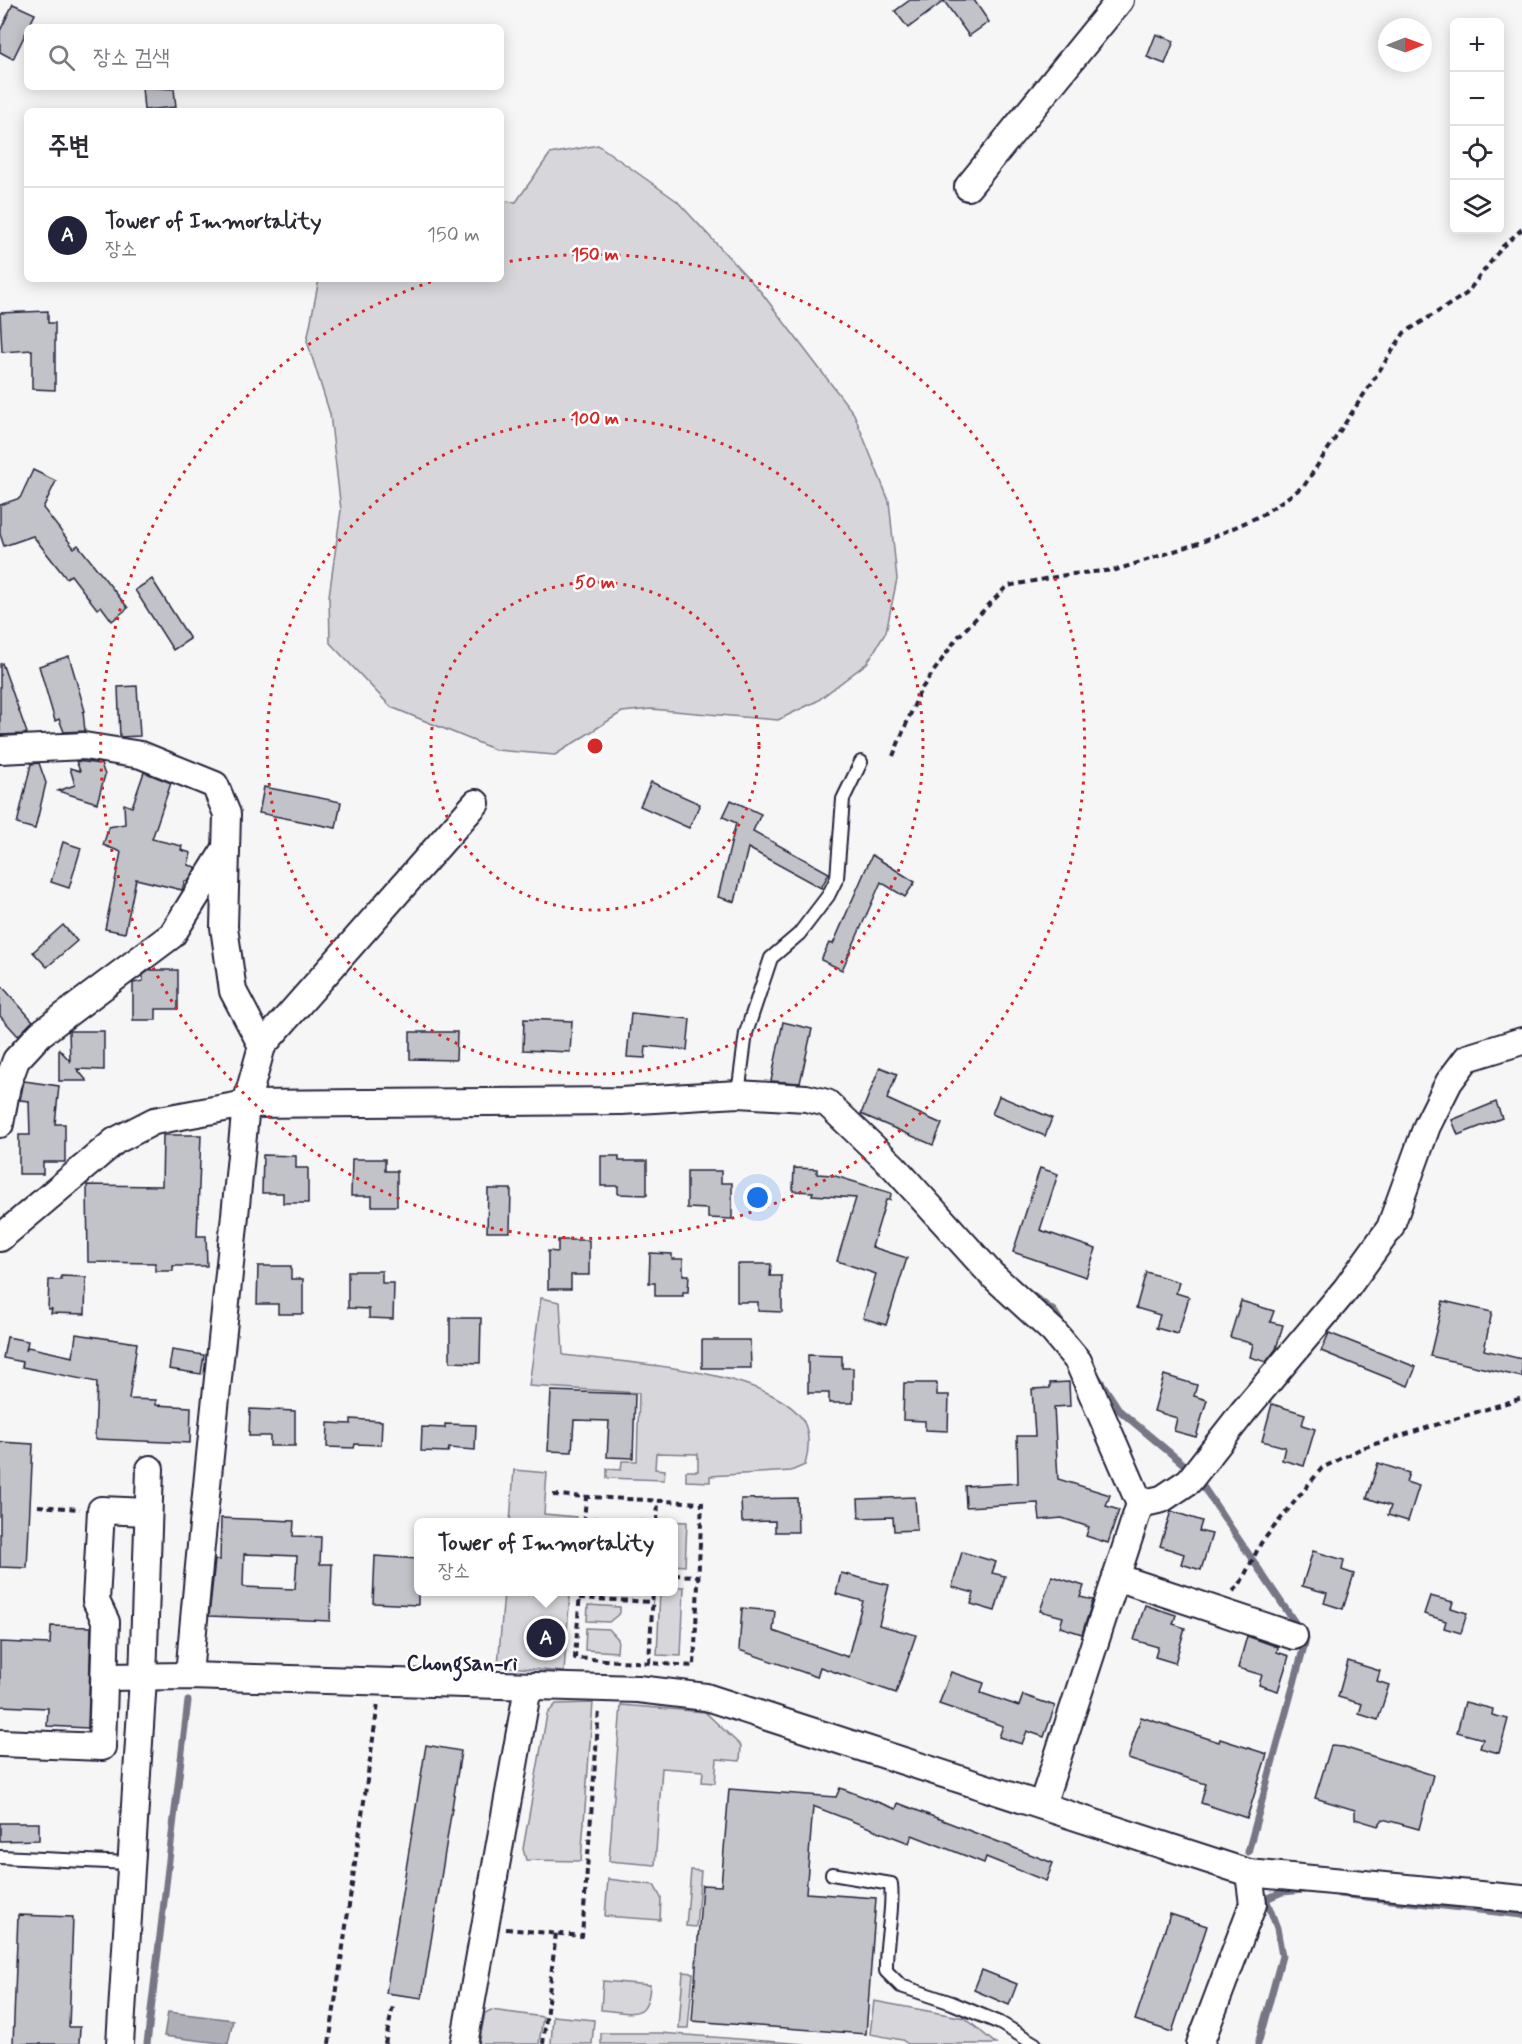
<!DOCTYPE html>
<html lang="ko">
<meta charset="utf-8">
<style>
:root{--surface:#fff;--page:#f2f2f3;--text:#2b2b33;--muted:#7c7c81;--line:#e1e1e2;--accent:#22223b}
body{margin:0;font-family:Mynerve,"Poor Story",sans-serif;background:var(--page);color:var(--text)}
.controls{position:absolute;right:18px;top:18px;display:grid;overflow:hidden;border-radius:9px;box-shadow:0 3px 15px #0003}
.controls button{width:54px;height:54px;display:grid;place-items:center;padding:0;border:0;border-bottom:2px solid var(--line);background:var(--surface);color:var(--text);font:30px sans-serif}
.compass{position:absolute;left:1378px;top:18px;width:54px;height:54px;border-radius:50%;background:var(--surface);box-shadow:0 3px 15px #0003;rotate:89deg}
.you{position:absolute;left:758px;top:1198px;width:21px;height:21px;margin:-15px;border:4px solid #fff;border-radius:50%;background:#1a73e8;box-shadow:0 0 0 9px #1a73e833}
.badge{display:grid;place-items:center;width:39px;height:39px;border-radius:50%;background:var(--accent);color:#fff;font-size:20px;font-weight:700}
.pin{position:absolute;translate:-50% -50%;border:3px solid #fff;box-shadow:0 2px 6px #0006}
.popup{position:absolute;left:414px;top:1518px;width:264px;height:78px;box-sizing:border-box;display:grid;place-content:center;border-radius:9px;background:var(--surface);filter:drop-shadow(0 2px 4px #0005);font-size:20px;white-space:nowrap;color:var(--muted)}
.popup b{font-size:22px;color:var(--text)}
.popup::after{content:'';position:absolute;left:50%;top:100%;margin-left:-12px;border:12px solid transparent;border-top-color:var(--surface)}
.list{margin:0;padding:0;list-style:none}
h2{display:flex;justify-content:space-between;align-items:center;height:78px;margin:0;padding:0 24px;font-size:26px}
h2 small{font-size:20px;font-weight:400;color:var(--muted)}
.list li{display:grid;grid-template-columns:39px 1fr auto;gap:18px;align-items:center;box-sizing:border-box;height:96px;padding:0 24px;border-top:2px solid var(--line)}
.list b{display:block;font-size:22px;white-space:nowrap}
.list p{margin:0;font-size:20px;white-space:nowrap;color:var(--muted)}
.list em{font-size:20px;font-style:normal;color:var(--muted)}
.icon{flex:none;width:33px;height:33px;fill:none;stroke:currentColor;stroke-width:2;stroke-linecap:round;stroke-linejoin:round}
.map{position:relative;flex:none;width:1522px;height:2044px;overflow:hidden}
.search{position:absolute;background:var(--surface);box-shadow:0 3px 15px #0003;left:24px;top:24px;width:480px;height:66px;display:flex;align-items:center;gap:15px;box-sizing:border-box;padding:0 21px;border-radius:9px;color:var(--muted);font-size:22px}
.panel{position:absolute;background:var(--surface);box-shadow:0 3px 15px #0003;left:24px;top:108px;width:480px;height:174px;border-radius:9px}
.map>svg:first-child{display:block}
.green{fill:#d7d7db;stroke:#7c7c8b;stroke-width:1.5}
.water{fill:#aeaeb7;stroke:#767685;stroke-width:1.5}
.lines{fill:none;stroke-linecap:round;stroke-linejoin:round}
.stream{stroke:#767685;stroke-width:7}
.building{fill:#c2c2c9;stroke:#22223b;stroke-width:1.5;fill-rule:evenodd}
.service-casing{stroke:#22223b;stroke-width:16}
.minor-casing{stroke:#22223b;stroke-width:30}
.path{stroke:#22223b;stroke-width:4;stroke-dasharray:6 4.5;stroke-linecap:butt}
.service{stroke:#fff;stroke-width:12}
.minor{stroke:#fff;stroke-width:26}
.ring{fill:none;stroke:#d62828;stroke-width:3;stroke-dasharray:3 6}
.labels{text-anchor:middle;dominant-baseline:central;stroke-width:5;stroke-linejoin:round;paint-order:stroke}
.quarter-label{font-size:22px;font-weight:bold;fill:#22223b;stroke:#fff}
.centre{fill:#d62828;stroke:#fff;stroke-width:3}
.ring-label{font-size:18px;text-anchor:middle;font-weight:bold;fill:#d62828;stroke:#fff;stroke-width:5;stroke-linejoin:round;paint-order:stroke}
</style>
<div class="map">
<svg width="1522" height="2044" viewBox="0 0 1522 2044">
<rect width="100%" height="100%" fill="#f6f6f7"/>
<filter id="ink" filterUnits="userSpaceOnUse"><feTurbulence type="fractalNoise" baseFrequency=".0167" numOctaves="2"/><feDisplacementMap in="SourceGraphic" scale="12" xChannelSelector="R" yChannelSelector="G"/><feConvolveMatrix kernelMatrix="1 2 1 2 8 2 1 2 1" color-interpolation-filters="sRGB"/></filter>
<g filter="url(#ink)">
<!-- green -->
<g class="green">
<path d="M598,145L677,201L761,292L854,414L889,501L897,579L886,632L867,663L817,701L778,720L651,709L622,712L555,755L496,750L391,707L330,643L329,596L341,510L330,414L307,341L319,279H501V201L516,202L550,154Z"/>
<path d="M541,1298L560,1302L563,1355C623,1362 761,1369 800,1416C811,1429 809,1451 805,1465L791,1471L710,1476V1482L686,1481V1471H698V1454L656,1453L655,1469L665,1470L664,1480L607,1478V1469L621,1470L622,1461H637L639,1393L529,1386Z"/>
<path d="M514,1470L547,1473L544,1514L576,1517L575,1522H510Z"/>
<path d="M593,1517L652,1521V1522H593Z"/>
<path d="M663,1521L687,1522L685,1566L674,1565V1522Z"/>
<path d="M674,1587H684L681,1656L657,1655L660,1592H674Z"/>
<path d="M504,1592H570L564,1672L498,1666Z"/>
<path d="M588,1605L620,1607V1613L609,1622L587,1621Z"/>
<path d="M586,1628L609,1629L618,1639L617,1652L585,1650Z"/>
<path d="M593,1703L581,1861L526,1860L523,1849L547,1714L556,1704Z"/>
<path d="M621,1705L705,1712L741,1746L740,1761L717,1759L715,1783L702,1782L703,1771L662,1768L655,1865L609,1861Z"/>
<path d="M691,1870L701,1871L696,1927L686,1926Z"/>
<path d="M608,1879L654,1885L661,1898L660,1920L605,1916Z"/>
<path d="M683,1972L693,1973L688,2028H679Z"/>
<path d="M603,1981L650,1985C648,2022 631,2012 601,2010Z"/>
<path d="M874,2001L965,2018L996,2044H908L902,2040L870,2034Z"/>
<path d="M491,2010L543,2017L539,2044H479L485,2013Z"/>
<path d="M553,2016L594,2020L592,2044H551Z"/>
<path d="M601,2033H660L805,2044H601Z"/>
</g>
<!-- water -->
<path class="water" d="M168,2012L233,2020L228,2044L164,2036Z"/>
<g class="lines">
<!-- stream -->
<g class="stream">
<path d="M1029,1293L1054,1311L1064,1327"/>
<path d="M1097,1376L1120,1411L1187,1467"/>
<path d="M1198,1479L1306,1639L1248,1852"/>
<path d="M1339,1894L1522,1915"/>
<path d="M1266,1899L1282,1892L1304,1890"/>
<path d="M147,2044L188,1701"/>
<path d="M1258,2044L1282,1956L1277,1928L1265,1896"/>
</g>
</g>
<!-- building -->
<g class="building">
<path d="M910,0H974L989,22L969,36L944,1L908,28L895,11Z"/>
<path d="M13,4L35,14L13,59L0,52V31Z"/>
<path d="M1156,34L1174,41L1165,64L1147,57Z"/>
<path d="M142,87L174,89L176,107L144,110Z"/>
<path d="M48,311V323H55V390L32,389V350L2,352L0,313Z"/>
<path d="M33,470L56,481L43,508L74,548L78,545L128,608L112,621L101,606L97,609L71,575L66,578L33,536L4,546L0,534V505L20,498Z"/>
<path d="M152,579L190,639L173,650L135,590Z"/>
<path d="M69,656L85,711L83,712L85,731L64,732L59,719L55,721L39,666Z"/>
<path d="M2,663L27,733L24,734L0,735V664Z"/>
<path d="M137,686L140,736L120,737L118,687Z"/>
<path d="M76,761L101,764L105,775L97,803L58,791L75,785L70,768L80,771Z"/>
<path d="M39,763L46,783L35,829L17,824L31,764Z"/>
<path d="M144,772L171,783L152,839L182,846L181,850L191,853L188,865L196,867L188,882L185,881L182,890L136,879L125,933L105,929L121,852L103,845L109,827L125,824L124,804L132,807Z"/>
<path d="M651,782L700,804L689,828L640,806Z"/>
<path d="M264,787L341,802L336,828L259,813Z"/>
<path d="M731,800L761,814L753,831L829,873L821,888L748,848L735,902L718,897L736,823L723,817Z"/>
<path d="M63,842L81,848L69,888L51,882Z"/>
<path d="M872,855L915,882L905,897L881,882L842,970L821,960L829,943L833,944Z"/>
<path d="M63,925L77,941L47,967L33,952Z"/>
<path d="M150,970H178V1009H156V1020H133V983L143,981V975Z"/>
<path d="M0,984L33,1021L18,1036L0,1016Z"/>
<path d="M631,1013L690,1019L687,1050L646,1046L645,1058L627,1057Z"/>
<path d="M524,1019L572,1021L570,1052L523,1050Z"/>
<path d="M783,1022L812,1029L800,1083L771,1081Z"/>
<path d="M69,1031H104V1070L77,1069L87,1081H59V1049L70,1061Z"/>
<path d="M410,1032H457L456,1060L410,1059Z"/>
<path d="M880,1067L897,1074L887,1099L942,1124L933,1145L861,1114Z"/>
<path d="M24,1081L59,1086L55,1124H65V1162H43V1174H19V1135H30L29,1101L20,1100Z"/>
<path d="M999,1096L1052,1118L1045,1136L992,1114Z"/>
<path d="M1496,1102L1502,1118L1458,1135L1452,1120Z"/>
<path d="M163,1135H201L197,1236H206L207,1266H173V1271H155V1263L88,1262L87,1185L162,1186Z"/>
<path d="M263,1155L296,1156V1168H308V1203H283V1193H262Z"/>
<path d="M601,1156H619V1161H647V1195L618,1194V1186H601Z"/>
<path d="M352,1159H385V1171H397V1206H372V1196H351Z"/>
<path d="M794,1168L817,1169V1174L832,1175L891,1193L890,1200H886L872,1247L907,1258L886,1325L863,1318L876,1274L837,1261L856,1198L812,1195L813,1192L793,1191Z"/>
<path d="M1040,1168L1058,1174L1040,1230L1096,1249L1086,1277L1013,1252Z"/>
<path d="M687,1171H721V1183H732V1219L708,1218V1209L687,1208Z"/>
<path d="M488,1189H511L510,1232H487Z"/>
<path d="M558,1240H589V1275H571V1289H548V1251L558,1252Z"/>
<path d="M650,1253L672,1254V1259H683V1275H689L688,1292H683V1296H655V1283H649Z"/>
<path d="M737,1264H771L770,1276H782V1312L758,1311V1302H737Z"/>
<path d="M258,1266H291V1279H303V1314H278V1304H257Z"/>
<path d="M348,1271H382V1283H394L393,1319L369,1318V1309L348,1308Z"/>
<path d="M1146,1272L1179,1282L1176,1293L1189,1297L1178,1334L1156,1328L1160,1315L1136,1308Z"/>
<path d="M61,1276L86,1277L85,1314L51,1313L52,1309H48L49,1280H61Z"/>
<path d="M1241,1301L1274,1311L1270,1322L1283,1325L1276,1349L1266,1362L1250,1357L1253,1344L1230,1337Z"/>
<path d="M1443,1301L1492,1312L1484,1350L1522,1359V1377L1430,1356Z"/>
<path d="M450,1318H481L480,1363L450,1362Z"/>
<path d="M1329,1333L1416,1367L1408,1386L1321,1351Z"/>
<path d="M76,1334L137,1343L129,1399L156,1400V1405L191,1407L190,1443L95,1439L97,1382L22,1367L23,1362L3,1358L7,1337L28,1341L26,1351L28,1347L73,1357Z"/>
<path d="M702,1340H750L751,1368H702Z"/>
<path d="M172,1350L204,1355L201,1374L169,1369Z"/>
<path d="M808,1355L842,1356V1368H853V1403H829V1393H808Z"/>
<path d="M1164,1375L1197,1385L1194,1396L1207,1400L1196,1437L1174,1431L1177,1418L1154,1411Z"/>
<path d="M1069,1382L1070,1406L1054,1407L1058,1479L1110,1495L1106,1506L1119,1510L1108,1543L1086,1536L1089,1527L1062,1518L1040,1520L1038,1503L966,1507L965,1486L1018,1483L1017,1436H1035L1032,1389L1050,1388V1383Z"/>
<path d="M904,1383H937V1395H949L948,1431L925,1430V1421L903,1420Z"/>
<path d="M551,1391L635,1394L633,1458L607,1457L609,1421L574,1420L572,1452L548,1451Z"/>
<path d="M1272,1404L1305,1414L1302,1425L1315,1429L1304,1466L1282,1460L1285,1447L1262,1441Z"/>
<path d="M250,1409L295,1411V1446H270V1436H249Z"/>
<path d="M351,1419L382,1421L381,1445L355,1444L354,1448L327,1447L328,1423L351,1424Z"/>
<path d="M445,1424L476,1425L475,1450L449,1448L448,1452L421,1451L422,1427L445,1428Z"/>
<path d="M0,1442L33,1444L27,1568L0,1567Z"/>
<path d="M1378,1463L1409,1473L1406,1482L1419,1486L1408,1521L1388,1515L1391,1506L1367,1498Z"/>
<path d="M915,1497L917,1530L894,1531L893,1517L859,1518L858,1499Z"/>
<path d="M797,1498L798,1532H775V1521L742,1522L741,1499Z"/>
<path d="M1171,1511L1202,1521L1199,1531L1212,1534L1201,1570L1181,1564L1184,1554L1160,1546Z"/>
<path d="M221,1518L294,1521L293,1536L321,1537L320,1564H332L330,1621L209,1616L215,1560H220ZM244,1554L297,1556L295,1589L243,1587Z"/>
<path d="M1313,1551L1344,1560L1342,1570L1354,1574L1343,1609L1324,1603L1327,1593L1302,1586Z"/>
<path d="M962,1552L996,1562L992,1573L1005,1576L995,1611L971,1604L974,1593L952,1587Z"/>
<path d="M375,1556L418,1559V1605L373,1603Z"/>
<path d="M841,1573L889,1585L879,1625L916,1635L896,1693L820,1667L817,1677L739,1650L742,1608L775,1611L773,1631L848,1657L863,1601L836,1594Z"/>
<path d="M1052,1576L1084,1586L1080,1597L1093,1600L1082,1634L1060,1627L1063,1617L1040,1611Z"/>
<path d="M1430,1596L1453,1602L1451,1608L1467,1613L1461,1633L1444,1628L1446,1621L1424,1614Z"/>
<path d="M1145,1605L1176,1615L1173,1624L1185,1628L1175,1663L1155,1657L1158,1647L1134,1640Z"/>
<path d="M51,1626L91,1627L88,1728L47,1726L48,1708L0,1706V1642L50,1644Z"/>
<path d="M1247,1636L1278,1647L1277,1652L1289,1656L1278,1691L1259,1685L1262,1675L1238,1668Z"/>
<path d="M1348,1661L1380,1671L1377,1681L1389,1685L1378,1720L1359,1714L1362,1704L1338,1697Z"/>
<path d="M951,1672L984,1683L981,1693L1019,1706L1023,1695L1055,1706L1044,1737L1027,1731L1022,1744L999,1737L1003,1726L939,1704Z"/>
<path d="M1465,1702L1493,1709L1492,1715L1508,1719L1499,1753L1480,1748L1483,1739L1457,1732Z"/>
<path d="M1141,1717L1219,1742L1220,1739L1267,1754L1247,1818L1201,1803L1206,1784L1128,1759Z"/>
<path d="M426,1745L461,1751L422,1998L386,1993Z"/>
<path d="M1331,1746L1343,1747L1433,1775L1419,1829L1383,1819L1378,1826L1355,1819V1810L1315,1798Z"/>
<path d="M840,1788L896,1809L898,1803L1053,1863L1046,1881L986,1857L984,1863L912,1835L909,1843L813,1806L806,1893L876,1898L866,2034L692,2021L702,1885L721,1886L729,1789L836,1797Z"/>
<path d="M0,1823H39V1840L0,1841Z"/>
<path d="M1170,1914L1207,1926L1172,2032L1135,2020Z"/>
<path d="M18,1915L73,1917L69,2027H80L79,2044H13Z"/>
<path d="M982,1970L1017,1984L1009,2005L974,1990Z"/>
</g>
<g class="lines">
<defs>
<g id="service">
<path d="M738,1094L746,1033L771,958L799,934L828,896L837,878L843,799L861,762"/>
<path d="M0,1857L129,1863"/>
<path d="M832,1874L891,1884C894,1913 885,1940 886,1971L901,1986L952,2003L1000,2023L1035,2044"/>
</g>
<g id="minor">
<path d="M968,187L1120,0"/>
<path d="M0,750L84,746L141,755L215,785L227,814L224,927L233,991L262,1046"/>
<path d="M0,1124L7,1085L16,1060L40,1034L172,935L226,848"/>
<path d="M0,1238L115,1141L154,1121L246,1104L621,1101L738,1094L806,1098L827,1103L894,1167L991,1274L1053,1331L1078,1361L1140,1504L1162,1499L1189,1481L1243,1412L1346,1289L1390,1228L1427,1126L1449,1082L1467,1058L1522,1041"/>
<path d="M1116,1577L1294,1636"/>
<path d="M189,1676C205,1485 228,1295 246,1104L262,1046L476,803"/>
<path d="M105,1677L189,1676L638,1689L706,1697L1249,1873L1522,1899"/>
<path d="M0,1743L102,1747L106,1622L96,1601L101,1510L148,1512"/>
<path d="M1042,1805L1140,1504"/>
<path d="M120,2044L143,1678L150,1469"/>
<path d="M464,2044L528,1687"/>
<path d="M1200,2044L1253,1904L1249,1873"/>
</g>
</defs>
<!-- service casing -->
<use href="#service" class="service-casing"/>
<!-- minor casing -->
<use href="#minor" class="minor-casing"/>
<!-- path -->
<g class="path">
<path d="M893,756L920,691L957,638L1007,586L1071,574L1116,570L1202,542L1262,515L1304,486L1404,333L1466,294L1503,246L1522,229"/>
<path d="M553,1495L702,1503L694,1666L575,1658L580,1592"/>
<path d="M38,1506L80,1509"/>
<path d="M584,1522L586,1497"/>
<path d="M657,1522L658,1501"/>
<path d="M674,1575L699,1576"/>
<path d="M1233,1591L1239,1586L1261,1543L1322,1468L1362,1448L1522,1398"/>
<path d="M579,1598L653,1602"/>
<path d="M649,1663L653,1592"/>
<path d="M506,1929L582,1936L599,1710"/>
<path d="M329,2044L378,1704"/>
<path d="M385,2044L393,2006"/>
<path d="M543,2044L556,1933"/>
</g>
<!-- service -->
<use href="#service" class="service"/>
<!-- minor -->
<use href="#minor" class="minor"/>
</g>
</g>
<!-- distance rings -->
<g class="ring">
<circle cx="595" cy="746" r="164"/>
<circle cx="595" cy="746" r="328"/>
<path d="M501 263A492 492 0 1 1 439 279"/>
</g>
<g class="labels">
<!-- quarter labels -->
<g class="quarter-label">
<text x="462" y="1664">Chongsan-ri</text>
</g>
</g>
<circle cx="595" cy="746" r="9" class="centre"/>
<g class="ring-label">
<text x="595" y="260">150 m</text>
<text x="595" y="424">100 m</text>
<text x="595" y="588">50 m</text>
</g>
</svg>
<div class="controls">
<button>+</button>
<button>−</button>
<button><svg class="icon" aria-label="locate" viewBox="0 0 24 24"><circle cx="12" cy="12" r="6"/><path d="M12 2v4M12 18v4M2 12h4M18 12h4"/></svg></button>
<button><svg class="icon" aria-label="layers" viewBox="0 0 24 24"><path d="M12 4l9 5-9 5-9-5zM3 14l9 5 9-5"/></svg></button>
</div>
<svg class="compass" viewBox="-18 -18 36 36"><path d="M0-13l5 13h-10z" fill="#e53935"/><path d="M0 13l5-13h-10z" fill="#7c7c81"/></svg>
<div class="you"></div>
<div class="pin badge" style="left:546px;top:1638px">A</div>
<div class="popup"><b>Tower of Immortality</b>장소</div>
<div class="search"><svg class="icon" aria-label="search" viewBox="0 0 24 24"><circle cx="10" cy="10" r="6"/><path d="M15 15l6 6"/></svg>장소 검색</div>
<section class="panel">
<h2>주변<small></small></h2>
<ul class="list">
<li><span class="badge">A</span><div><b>Tower of Immortality</b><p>장소</p></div><em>150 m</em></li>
</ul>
</section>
</div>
